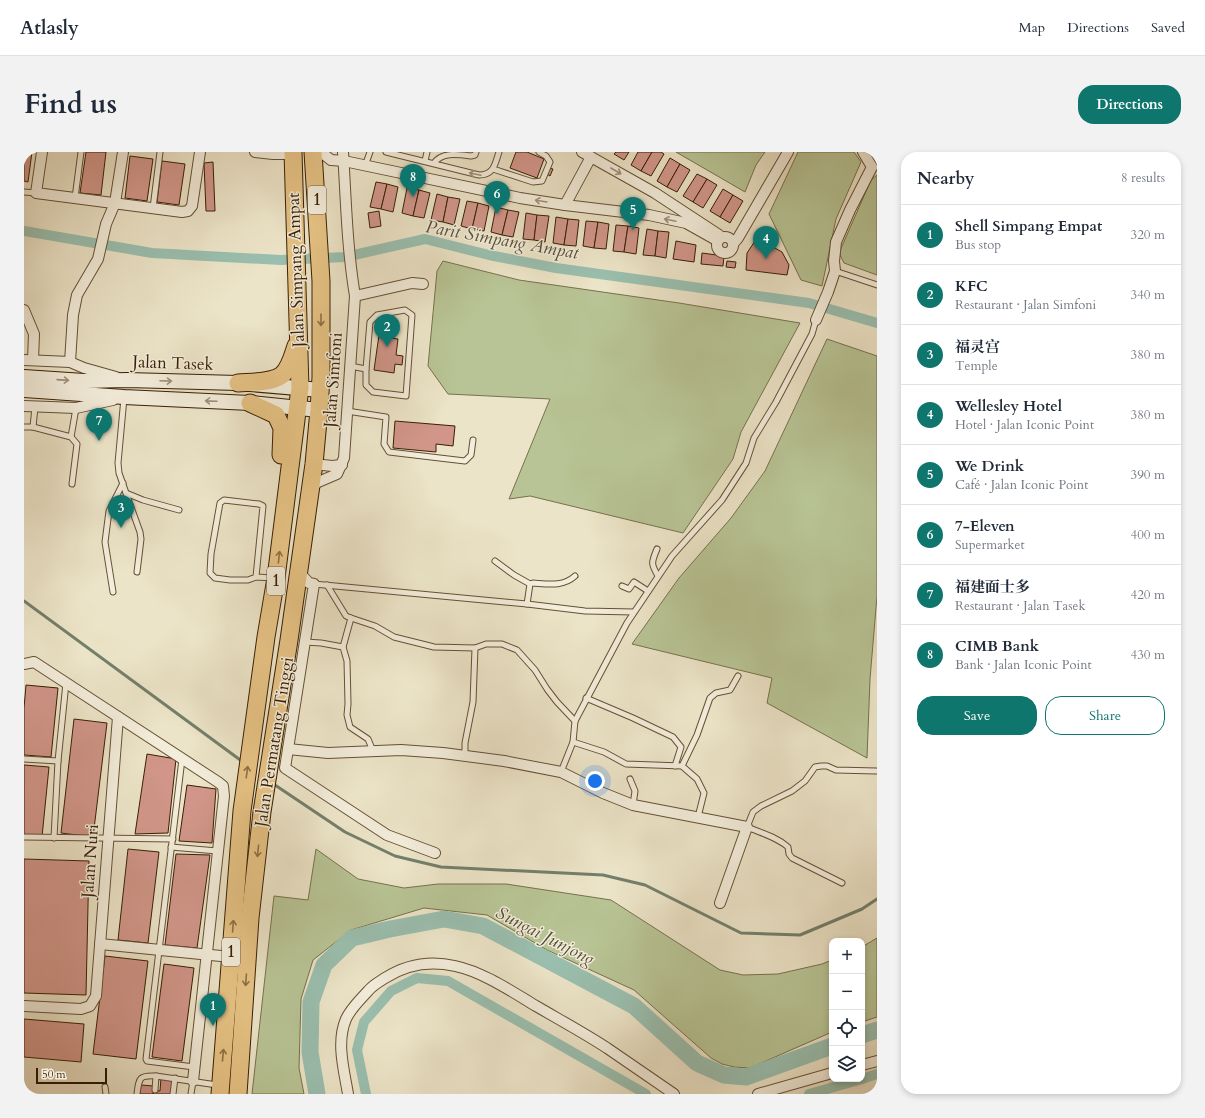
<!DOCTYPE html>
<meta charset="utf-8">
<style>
:root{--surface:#fff;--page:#f2f2f3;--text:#1f2937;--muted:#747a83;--line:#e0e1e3;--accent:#0f766e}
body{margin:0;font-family:Cardo,"Noto Serif SC",serif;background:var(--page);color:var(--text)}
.controls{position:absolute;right:12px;bottom:12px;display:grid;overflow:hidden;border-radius:8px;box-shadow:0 2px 6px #0003}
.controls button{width:36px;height:36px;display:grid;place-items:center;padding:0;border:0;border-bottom:1px solid var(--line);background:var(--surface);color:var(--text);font:20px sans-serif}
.scale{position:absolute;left:12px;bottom:10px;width:71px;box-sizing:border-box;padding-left:4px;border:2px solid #381e04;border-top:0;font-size:11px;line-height:14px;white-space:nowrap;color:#381e04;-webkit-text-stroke:3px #f3eddb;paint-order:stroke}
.you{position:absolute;left:571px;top:629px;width:14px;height:14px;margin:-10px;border:3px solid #fff;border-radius:50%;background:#1a73e8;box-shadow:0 0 0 6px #1a73e833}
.badge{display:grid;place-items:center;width:26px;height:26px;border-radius:50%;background:var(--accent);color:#fff;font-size:13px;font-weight:700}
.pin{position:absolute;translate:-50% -33px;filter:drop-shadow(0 1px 2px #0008)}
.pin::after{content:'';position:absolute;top:21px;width:14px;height:12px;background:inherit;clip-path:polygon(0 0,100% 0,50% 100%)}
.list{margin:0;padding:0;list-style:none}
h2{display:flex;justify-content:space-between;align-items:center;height:52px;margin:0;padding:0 16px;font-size:17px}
h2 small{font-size:13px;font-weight:400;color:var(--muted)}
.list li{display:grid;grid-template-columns:26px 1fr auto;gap:12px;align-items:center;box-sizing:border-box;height:60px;padding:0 16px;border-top:1px solid var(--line)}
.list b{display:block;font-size:15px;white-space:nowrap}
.list p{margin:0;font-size:13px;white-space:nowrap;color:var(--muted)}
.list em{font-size:13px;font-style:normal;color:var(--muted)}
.actions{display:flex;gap:8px;padding:12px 16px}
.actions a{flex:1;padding:9px 0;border:1px solid var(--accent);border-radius:16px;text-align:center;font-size:14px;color:var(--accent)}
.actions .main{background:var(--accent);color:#fff}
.icon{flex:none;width:22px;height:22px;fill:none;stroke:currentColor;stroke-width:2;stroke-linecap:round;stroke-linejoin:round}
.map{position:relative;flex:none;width:853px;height:942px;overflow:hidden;border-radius:16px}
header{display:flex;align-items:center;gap:24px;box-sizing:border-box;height:56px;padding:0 20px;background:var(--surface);border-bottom:1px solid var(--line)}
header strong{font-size:19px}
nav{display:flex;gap:22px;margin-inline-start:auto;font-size:14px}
.intro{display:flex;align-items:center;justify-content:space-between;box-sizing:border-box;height:96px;padding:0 24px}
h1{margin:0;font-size:28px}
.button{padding:10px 18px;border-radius:16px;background:var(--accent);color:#fff;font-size:14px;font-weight:700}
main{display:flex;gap:24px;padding:0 24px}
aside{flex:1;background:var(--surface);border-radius:16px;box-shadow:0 2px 6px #0003}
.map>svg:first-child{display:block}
.green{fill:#b8c495;stroke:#78714c}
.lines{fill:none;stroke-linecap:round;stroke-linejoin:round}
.stream{stroke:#737f6b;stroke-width:3}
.canal{stroke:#9abfaf;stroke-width:10}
.river{stroke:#9abfaf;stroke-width:17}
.building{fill:#d19689;stroke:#381e04}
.service-casing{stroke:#655035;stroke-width:7}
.minor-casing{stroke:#655035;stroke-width:12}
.secondary-casing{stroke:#381e04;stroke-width:16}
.trunk-casing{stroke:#381e04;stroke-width:19}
.service{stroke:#f3eddb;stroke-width:5}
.minor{stroke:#f3eddb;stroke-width:10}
.secondary{stroke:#f3eddb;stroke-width:14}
.trunk{stroke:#e6c284;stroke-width:17}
.oneway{stroke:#9f907a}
.oneway2{stroke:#8f7044}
.labels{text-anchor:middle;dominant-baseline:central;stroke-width:3;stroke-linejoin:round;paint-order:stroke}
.shield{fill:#f3eddb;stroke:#705c44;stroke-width:1}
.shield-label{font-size:16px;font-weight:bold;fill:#381e04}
.street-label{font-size:17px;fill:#381e04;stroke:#f3eddb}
.water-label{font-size:18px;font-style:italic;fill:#554e37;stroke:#f3eddb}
</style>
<header>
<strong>Atlasly</strong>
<nav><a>Map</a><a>Directions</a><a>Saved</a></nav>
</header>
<div class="intro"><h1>Find us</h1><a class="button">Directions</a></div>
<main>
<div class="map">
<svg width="853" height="942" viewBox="0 0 853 942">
<rect width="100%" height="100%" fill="#ece4c8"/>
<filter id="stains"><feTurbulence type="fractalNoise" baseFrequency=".005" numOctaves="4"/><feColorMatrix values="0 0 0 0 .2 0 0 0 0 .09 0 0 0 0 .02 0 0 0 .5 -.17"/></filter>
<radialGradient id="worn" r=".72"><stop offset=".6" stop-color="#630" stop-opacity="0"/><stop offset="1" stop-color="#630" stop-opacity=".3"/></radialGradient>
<!-- green -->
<g class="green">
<path d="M652,0H741L732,13L721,40Z"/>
<path d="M774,0H830L837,10L812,67L798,134L777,128L745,62Z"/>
<path d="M853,23V123L820,111L815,101L847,28Z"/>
<path d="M419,109L495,128L655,151L776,171L717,280L709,307L659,381L506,344L485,347L526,247L424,242L404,214L413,119Z"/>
<path d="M803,187L853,204V444L846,527L843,606L743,551L748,526L608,492L655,426L707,366L741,319Z"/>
<path d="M292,697L334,727L380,736L414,732H482L587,748L696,818L719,823L754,822L798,812L808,808V880L726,916L710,915L698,912L687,906L610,838L523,798L463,763L400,756L327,778L289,808L277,847L275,916L280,942H228L250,744L284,748Z"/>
<path d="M853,786V865L838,870V795Z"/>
</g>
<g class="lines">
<!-- stream -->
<g class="stream">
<path d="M0,449L219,610"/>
<path d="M248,631L321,680L371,704L417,715L579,723L621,733L717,781L776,783L838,757L853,747"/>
</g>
<!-- canal -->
<g class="canal">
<path d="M0,79L128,101L257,108L321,105L401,87L465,103L532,116L785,151L853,171"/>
<path d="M838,927L853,922"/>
<path d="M342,942L333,898L340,870L367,839L393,826L424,829L622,942"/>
<path d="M785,942L838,927"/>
</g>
<!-- river -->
<g class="river">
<path d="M838,883L853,878"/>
<path d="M293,942L286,900L287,850L300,813L328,786L366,777L420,767L459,774L610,854L673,911L700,923L722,925L808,894"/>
</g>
</g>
<!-- building -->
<g class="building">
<path d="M0,0H8L4,30L0,29Z"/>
<path d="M62,0H82L77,43L56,41Z"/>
<path d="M492,0H503L520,7L513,26L486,16Z"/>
<path d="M592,0H605L600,8L590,2Z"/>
<path d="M614,0H628L617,19L607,13Z"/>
<path d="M628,0H637L640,2L627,24L617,19Z"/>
<path d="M106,4L129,7L123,49L101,46Z"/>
<path d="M646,6L656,12L643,35L633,29Z"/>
<path d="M138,9L161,12L155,53L133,50Z"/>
<path d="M189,10L191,59H182L180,11Z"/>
<path d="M656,12L666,18L653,40L643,35Z"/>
<path d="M525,16L529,17L526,24L523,22Z"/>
<path d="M673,22L683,27L669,50L659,44Z"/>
<path d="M683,27L693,33L679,56L669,50Z"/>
<path d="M352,30L363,32L357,57L346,55Z"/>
<path d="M363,32L374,35L369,60L357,57Z"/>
<path d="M383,36L395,38L389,64L378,61Z"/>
<path d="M699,37L709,43L696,65L686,59Z"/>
<path d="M395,38L406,41L400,66L389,64Z"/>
<path d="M413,42L424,45L419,70L407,68Z"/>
<path d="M709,43L719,49L706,71L696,65Z"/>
<path d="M424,45L436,47L430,73L419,70Z"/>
<path d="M443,49L454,51L448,77L437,74Z"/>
<path d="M454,51L465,54L460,79L448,77Z"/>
<path d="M472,55L484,58L478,83L467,80Z"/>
<path d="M484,58L495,60L489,85L478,83Z"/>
<path d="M355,59L357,74L346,76L344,61Z"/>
<path d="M502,61L513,63L510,88L499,87Z"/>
<path d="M513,63L525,64L521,90L510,88Z"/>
<path d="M532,65L544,67L540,93L529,91Z"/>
<path d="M544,67L555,68L552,94L540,93Z"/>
<path d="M562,69L574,70L570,96L559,94Z"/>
<path d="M574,70L585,72L582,97L570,96Z"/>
<path d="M592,73L604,74L600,100L589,99Z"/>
<path d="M604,74L615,76L612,102L600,100Z"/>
<path d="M623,77L634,79L631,104L619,103Z"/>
<path d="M634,79L645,80L642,106L631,104Z"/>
<path d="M733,86L758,100L765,113L763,123L722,118L723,101Z"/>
<path d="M652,89L672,93L670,110L649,107Z"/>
<path d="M678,101L700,104L699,114L677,112Z"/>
<path d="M703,109L712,110L711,116L702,115Z"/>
<path d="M356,176L368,178L367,186L374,187L372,203L379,204L378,213L371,212L370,221L350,218Z"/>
<path d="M371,269L431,274L429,294L412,292V300L369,296Z"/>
<path d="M2,533L34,536L27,605L0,603V556Z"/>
<path d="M50,567L83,571L69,685L37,681Z"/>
<path d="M123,602L152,607L144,681L111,682Z"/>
<path d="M0,613L25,615L18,685L0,683Z"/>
<path d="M163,633L192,637L188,691L155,689Z"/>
<path d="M104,697L135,700L124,791L94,788Z"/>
<path d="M152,702L186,703L173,796L141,793Z"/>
<path d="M0,707L65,709L62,843L0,841Z"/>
<path d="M81,804L124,809L112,907L69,902Z"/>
<path d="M140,812L170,816L158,909L128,905Z"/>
<path d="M0,867L60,872L57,910L0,905Z"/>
<path d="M137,926L149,927L148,942H129V938L136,939Z"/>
<path d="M117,933L129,934V942H116Z"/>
</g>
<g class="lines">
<defs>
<g id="service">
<path d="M362,0L455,23C470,23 471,12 475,0"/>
<path d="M401,9L403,0"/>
<path d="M410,11C418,0 432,2 447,4L451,3L452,0"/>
<path d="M341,14L346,0"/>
<path d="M469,17L509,30L518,29L526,10L522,4L515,0"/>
<path d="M0,40L12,41"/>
<path d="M51,46L57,0"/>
<path d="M129,56L136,0"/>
<path d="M811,119L853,133"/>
<path d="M381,158L388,163L382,244L349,240L342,233V217L346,170L353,163Z"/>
<path d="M326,214L342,217"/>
<path d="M100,246L94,311L95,321L102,341L119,348L155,358"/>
<path d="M323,259L362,265L360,292L365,300L441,309L447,303L449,288"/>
<path d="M0,275H9L47,285L53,292L48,332"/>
<path d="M9,275L11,255"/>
<path d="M47,285L52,256"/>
<path d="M102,341L116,380L117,387L113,420"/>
<path d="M633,397C627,411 627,412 634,424"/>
<path d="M471,409L490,423L506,432"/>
<path d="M232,425L224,428H206L191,426L186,421L187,402L196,351L200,348L235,352L239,354L232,425L249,426"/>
<path d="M290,432L503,452L561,459L610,460"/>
<path d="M303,433L322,464L327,466L351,474L370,485L410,495L451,496L462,492H478L493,498L511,518L523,537L533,550L551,569"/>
<path d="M598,434L605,437L610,430L624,439"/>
<path d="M89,440L81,390L85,359L99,331"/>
<path d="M503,452L506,432L509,431C524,432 539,435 551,424"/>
<path d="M281,490L297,491L319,495L323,509L324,552L323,563L326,575L344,587L349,599"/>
<path d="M319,495L327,466"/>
<path d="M562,546L609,566L649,585L657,595L651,614"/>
<path d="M549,590L580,600L602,612L658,614L673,627L680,641L674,665"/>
<path d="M441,604V591L449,550L451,496"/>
<path d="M0,607L34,609"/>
<path d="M158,607L122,907L123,909L170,915"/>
<path d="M658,614L673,583L686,546L692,541L706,538L714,524"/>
<path d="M537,620L549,590L551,569L603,471L648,404L698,348L722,311L730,286L752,250L788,182L792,168"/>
<path d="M606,627L611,639L609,653"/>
<path d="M0,685L149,687"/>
<path d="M30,686L34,609L42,531"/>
<path d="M147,695L193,699"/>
<path d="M818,731L768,706L765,702L764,695C753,685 737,681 723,675L729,660L737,654L768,639L781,629L791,615L797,614H803L812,618L852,619"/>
<path d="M81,935L82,942"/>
<path d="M131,938L132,924L193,933"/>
<path d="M113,942C115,926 115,923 132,924"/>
<path d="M149,942L151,926"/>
<path d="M167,942L169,929"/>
</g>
<g id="minor">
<path d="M18,0L12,41L158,60L164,59L168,54L176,0"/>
<path d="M231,0L249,2H269"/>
<path d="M297,0L307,8L320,9L496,46L541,53L625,63L662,71L694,89"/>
<path d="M558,0L631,41L695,83"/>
<path d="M839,0L848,15"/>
<path d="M541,53L567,5"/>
<circle cx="701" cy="93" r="8"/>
<path d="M709,92L714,86L764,0"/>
<path d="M331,144L388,131L399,132"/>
<path d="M0,158L10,182L9,208"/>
<path d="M792,168L804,140L811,119L810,109L812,90L826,58L848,15"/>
<path d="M0,208L46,210L60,216L92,225"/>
<path d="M46,210L49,163L53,143L74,107L82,72L91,51L99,0"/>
<path d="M0,254L52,256L89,248"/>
<path d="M290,312L308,314L318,313"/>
<path d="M288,339L292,331L313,322L320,306L331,144C323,96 322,48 319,0"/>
<path d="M274,419L285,431L290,432L261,616L363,683L411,701"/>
<path d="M0,512L10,510L194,630L199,634L200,644L169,929"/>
<path d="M264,597L304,601L377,598L419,601L480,609L537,620L579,641L609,653L723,675L696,751"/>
<path d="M76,792L207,805"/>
<path d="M0,854L57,857L66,854L72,844L94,565"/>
<path d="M838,913L853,909"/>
<path d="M324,942C320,918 312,890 322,867C327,856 336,848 344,839C349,833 355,830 361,826C383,812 405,808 431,814C459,820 487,839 512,854C536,868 560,881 583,896C605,911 628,927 650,942"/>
<path d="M734,942L808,921"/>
</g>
<g id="secondary">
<path d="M0,225L60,229L103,228L214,231L297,238"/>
<path d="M0,238L100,245L226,251L295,258"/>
</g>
<g id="trunk">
<path d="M214,231C227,230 248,231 258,223C266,216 269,203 272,194"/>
<path d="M226,251L252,263L258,276L257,303"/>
<path d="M196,942L218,659L242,485L252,426L276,236L269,0"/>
<path d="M214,942L226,766L238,660L265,488L290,312L295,258L297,225V129L289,0"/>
</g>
</defs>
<!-- service casing -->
<use href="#service" class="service-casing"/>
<!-- minor casing -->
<use href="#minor" class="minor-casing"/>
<!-- secondary casing -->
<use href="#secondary" class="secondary-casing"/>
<!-- trunk casing -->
<use href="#trunk" class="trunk-casing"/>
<!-- service -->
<use href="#service" class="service"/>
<!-- minor -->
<use href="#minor" class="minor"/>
<!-- secondary -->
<use href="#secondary" class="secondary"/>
<!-- trunk -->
<use href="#trunk" class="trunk"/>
</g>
<!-- one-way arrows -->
<defs><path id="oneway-shaft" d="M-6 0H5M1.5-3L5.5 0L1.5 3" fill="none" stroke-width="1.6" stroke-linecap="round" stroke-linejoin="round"/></defs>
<g class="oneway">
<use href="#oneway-shaft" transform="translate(592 19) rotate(30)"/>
<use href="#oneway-shaft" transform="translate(451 22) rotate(-168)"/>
<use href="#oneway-shaft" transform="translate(517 49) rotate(-171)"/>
<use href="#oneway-shaft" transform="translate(646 68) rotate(-168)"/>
<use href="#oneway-shaft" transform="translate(39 228) rotate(4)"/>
<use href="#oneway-shaft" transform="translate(142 229) rotate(2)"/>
<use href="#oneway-shaft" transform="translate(187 249) rotate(-178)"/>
</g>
<g class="oneway2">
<use href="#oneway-shaft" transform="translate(297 168) rotate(90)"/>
<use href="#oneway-shaft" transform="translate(255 405) rotate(-84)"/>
<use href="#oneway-shaft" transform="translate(223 620) rotate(-82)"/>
<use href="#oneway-shaft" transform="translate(234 699) rotate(96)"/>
<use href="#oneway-shaft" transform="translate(209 774) rotate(-86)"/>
<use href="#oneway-shaft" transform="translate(222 828) rotate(94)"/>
<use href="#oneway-shaft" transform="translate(199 903) rotate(-85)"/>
</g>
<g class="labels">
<!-- shield labels -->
<g class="shield">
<rect x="284" y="34" width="18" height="28" rx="3"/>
<rect x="243" y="415" width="18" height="28" rx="3"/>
<rect x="198" y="786" width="18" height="28" rx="3"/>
</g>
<g class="shield-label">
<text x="293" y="48">1</text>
<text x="252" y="429">1</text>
<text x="207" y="800">1</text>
</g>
<!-- street labels -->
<g class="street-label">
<text transform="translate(272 118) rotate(-92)">Jalan Simpang Ampat</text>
<text transform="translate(149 211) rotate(2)">Jalan Tasek</text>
<text transform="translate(309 228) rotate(-86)">Jalan Simfoni</text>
<text transform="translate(250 590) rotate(-81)">Jalan Permatang Tinggi</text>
<text transform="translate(66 709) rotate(-86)">Jalan Nuri</text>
</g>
<!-- water labels -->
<g class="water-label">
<text transform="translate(478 88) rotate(10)">Parit Simpang Ampat</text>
<text transform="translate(521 784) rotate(27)">Sungai Junjong</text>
</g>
</g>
<rect width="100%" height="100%" filter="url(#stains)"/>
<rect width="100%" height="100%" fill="url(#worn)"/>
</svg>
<div class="controls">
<button>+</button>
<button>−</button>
<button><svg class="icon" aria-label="locate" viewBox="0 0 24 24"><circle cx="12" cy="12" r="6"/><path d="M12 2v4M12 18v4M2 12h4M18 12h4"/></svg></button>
<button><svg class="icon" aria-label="layers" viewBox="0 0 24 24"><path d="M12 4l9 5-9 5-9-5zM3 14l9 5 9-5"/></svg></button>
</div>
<div class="scale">50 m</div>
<div class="you"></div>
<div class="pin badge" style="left:189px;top:874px">1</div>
<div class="pin badge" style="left:363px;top:195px">2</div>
<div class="pin badge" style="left:97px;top:376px">3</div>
<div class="pin badge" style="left:742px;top:107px">4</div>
<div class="pin badge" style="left:609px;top:78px">5</div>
<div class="pin badge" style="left:473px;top:62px">6</div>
<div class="pin badge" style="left:75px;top:289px">7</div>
<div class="pin badge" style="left:389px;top:45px">8</div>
</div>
<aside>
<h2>Nearby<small>8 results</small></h2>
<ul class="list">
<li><span class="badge">1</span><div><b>Shell Simpang Empat</b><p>Bus stop</p></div><em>320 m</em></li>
<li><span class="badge">2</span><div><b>KFC</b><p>Restaurant · Jalan Simfoni</p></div><em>340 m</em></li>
<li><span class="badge">3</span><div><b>福灵宫</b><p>Temple</p></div><em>380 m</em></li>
<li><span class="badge">4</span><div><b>Wellesley Hotel</b><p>Hotel · Jalan Iconic Point</p></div><em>380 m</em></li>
<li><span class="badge">5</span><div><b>We Drink</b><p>Café · Jalan Iconic Point</p></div><em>390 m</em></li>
<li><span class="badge">6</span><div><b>7-Eleven</b><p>Supermarket</p></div><em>400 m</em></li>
<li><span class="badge">7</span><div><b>福建面士多</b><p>Restaurant · Jalan Tasek</p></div><em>420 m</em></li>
<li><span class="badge">8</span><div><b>CIMB Bank</b><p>Bank · Jalan Iconic Point</p></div><em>430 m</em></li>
</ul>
<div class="actions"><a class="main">Save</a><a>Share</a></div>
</aside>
</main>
